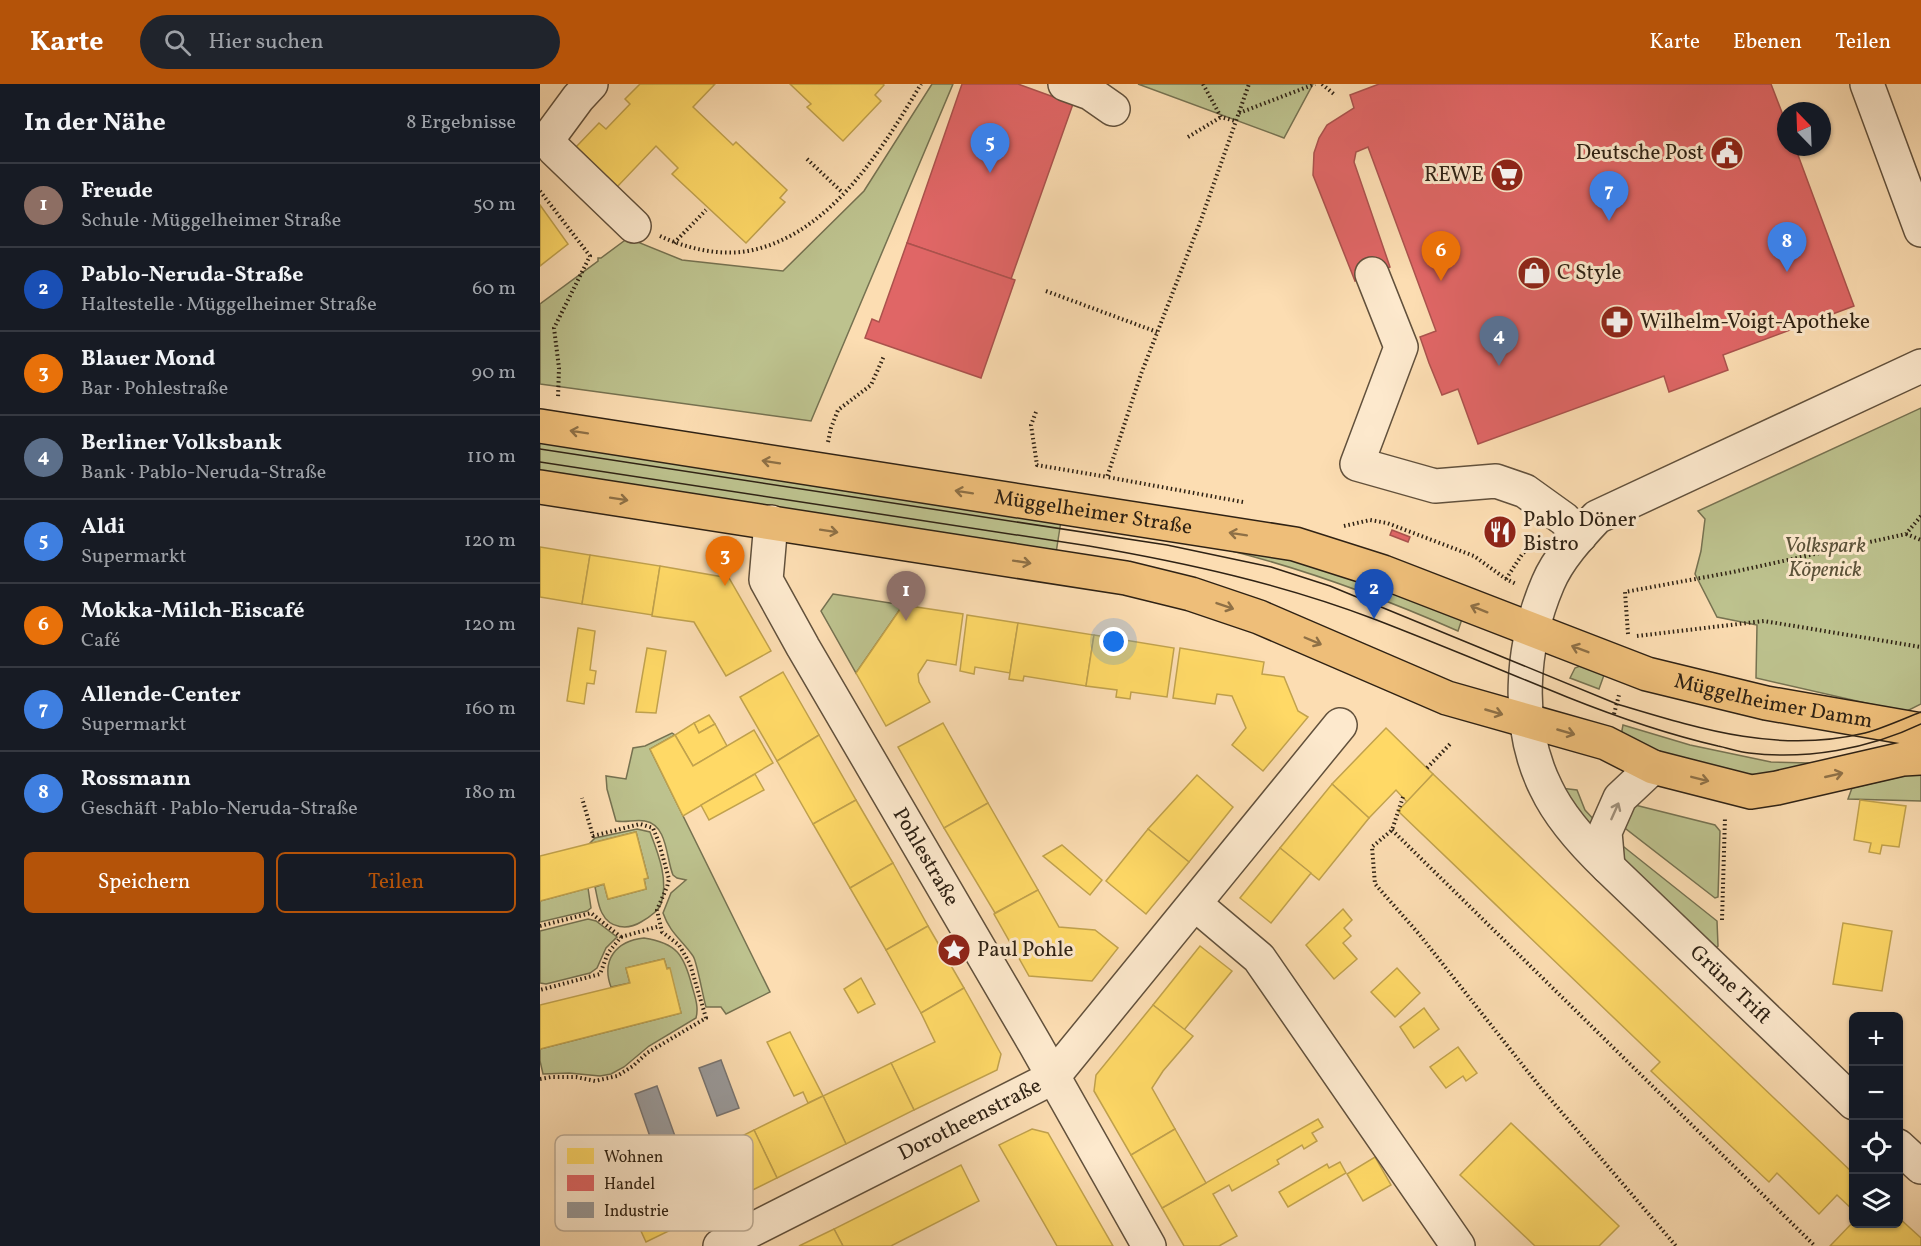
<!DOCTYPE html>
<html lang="de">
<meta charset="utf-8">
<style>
:root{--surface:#171b24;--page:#20242c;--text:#f1f3f6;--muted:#9ea1a6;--line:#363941;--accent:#b45309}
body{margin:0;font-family:Vollkorn,serif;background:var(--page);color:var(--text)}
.controls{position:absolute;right:18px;bottom:18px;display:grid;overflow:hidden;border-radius:9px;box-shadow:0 2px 4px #0004}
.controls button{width:54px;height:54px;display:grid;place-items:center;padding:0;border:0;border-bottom:2px solid var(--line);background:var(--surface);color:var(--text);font:30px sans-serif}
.compass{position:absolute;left:1237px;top:18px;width:54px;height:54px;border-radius:50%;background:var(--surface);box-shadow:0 2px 4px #0004;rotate:337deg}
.you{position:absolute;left:574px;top:558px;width:21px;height:21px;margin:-15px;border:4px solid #fff;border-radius:50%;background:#1a73e8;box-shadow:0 0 0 9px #1a73e833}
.badge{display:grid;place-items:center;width:39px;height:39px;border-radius:50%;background:var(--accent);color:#fff;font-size:20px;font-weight:700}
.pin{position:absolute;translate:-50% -50px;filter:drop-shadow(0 2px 3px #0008)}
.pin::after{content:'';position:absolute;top:32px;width:21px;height:18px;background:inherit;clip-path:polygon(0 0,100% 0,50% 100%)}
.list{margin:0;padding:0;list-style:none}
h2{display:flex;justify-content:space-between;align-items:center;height:78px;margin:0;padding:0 24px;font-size:26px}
h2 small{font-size:20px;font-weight:400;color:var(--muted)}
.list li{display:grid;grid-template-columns:39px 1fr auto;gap:18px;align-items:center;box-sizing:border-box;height:84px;padding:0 24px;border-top:2px solid var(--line)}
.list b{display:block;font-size:22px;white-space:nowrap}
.list p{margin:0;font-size:20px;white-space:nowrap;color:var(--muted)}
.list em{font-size:20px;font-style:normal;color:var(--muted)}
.actions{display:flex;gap:12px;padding:18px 24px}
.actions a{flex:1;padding:14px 0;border:2px solid var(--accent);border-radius:9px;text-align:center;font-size:21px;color:var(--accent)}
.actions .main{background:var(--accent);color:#fff}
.icon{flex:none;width:33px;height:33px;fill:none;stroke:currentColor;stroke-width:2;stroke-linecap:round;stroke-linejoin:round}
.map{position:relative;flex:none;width:1381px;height:1162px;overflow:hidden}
header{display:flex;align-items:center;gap:36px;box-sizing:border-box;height:84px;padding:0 30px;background:var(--accent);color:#fff}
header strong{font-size:28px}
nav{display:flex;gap:33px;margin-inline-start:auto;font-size:21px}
.search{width:420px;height:54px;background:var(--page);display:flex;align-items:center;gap:15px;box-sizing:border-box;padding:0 21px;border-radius:33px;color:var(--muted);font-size:22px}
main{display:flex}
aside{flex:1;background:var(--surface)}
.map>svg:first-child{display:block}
.green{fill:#bdc28e;stroke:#767251;stroke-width:1.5}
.homes{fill:#ffd966;stroke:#c1a24d;stroke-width:1.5}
.shops{fill:#e06666;stroke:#ab524d;stroke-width:1.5}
.industry{fill:#999;stroke:#797571;stroke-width:1.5}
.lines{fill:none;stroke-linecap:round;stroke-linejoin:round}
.minor-casing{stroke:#62513c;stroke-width:36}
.major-casing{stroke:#2f2214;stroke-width:36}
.path{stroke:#2f2214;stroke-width:4;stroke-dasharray:1.5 3;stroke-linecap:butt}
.minor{stroke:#fde9cd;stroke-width:33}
.major{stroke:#eebe79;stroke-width:33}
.tram{stroke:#2f2214;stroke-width:1.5}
.oneway{stroke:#8e7046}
.oneway2{stroke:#a08f7a}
.labels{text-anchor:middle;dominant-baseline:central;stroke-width:6;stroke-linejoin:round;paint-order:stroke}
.poi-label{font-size:21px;fill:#2f2214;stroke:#fde9cd;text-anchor:start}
.street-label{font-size:21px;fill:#2f2214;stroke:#fde9cd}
.park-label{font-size:21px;font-style:italic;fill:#5a5239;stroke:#fde9cd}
.key{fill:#fde9cd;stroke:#bfad96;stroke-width:1.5}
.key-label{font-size:16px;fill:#2f2214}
</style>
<header>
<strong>Karte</strong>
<div class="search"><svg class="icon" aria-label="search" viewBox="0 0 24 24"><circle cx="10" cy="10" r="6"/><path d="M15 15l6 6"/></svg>Hier suchen</div>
<nav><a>Karte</a><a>Ebenen</a><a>Teilen</a></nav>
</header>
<main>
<aside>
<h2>In der Nähe<small>8 Ergebnisse</small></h2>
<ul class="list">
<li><span class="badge" style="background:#8d6e63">1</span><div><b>Freude</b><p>Schule · Müggelheimer Straße</p></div><em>50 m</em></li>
<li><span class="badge" style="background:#1a4fb4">2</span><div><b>Pablo-Neruda-Straße</b><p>Haltestelle · Müggelheimer Straße</p></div><em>60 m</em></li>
<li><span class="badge" style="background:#e8710a">3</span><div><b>Blauer Mond</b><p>Bar · Pohlestraße</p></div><em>90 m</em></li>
<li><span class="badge" style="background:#5c6f8a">4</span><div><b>Berliner Volksbank</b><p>Bank · Pablo-Neruda-Straße</p></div><em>110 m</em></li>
<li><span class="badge" style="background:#3f7fe0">5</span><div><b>Aldi</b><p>Supermarkt</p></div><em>120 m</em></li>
<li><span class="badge" style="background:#e8710a">6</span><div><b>Mokka-Milch-Eiscafé</b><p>Café</p></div><em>120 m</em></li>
<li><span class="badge" style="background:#3f7fe0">7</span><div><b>Allende-Center</b><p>Supermarkt</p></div><em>160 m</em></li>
<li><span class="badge" style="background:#3f7fe0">8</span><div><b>Rossmann</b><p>Geschäft · Pablo-Neruda-Straße</p></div><em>180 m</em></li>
</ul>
<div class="actions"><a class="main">Speichern</a><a>Teilen</a></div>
</aside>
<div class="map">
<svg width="1381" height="1162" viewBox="0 0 1381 1162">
<rect width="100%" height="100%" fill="#fcddb2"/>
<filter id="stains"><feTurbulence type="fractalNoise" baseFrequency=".00333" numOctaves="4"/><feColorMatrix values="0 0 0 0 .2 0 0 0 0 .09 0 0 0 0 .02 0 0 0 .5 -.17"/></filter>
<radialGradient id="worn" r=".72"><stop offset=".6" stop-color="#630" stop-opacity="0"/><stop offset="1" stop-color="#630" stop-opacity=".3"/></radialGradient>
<!-- green -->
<g class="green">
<path d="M392,0H413L271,337L0,300V220L58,177V174H61L88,154L142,176L243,187L324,107Z"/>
<path d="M598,0H773L744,54Z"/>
<path d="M1381,324V620L1365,628L1216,594L1217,541L1177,533L1155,490L1161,467L1165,435L1158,427Z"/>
<path d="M0,356L521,437L516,469L0,393Z"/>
<path d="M688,466L748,474L829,499L922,535L918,547C843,514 768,486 688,466Z"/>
<path d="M293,510L363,521L316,589L281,527Z"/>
<path d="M1040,582L1064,591L1059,605L1030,594L1035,584Z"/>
<path d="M1083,641L1150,661L1231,678L1271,679L1319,671L1220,691L1195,689L1080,657Z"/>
<path d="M132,649L135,651L110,665L230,908L186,930L181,923H166C163,914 157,877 153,872C142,856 130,849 123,829L131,809L146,796L137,794L133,791C126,775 128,741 105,737C95,735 86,739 76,737L67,705L66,692L86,695L93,664L105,662Z"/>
<path d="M1381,688V717L1308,715L1312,704Z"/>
<path d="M1020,704L1037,706L1045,726L1057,739L1055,747Z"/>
<path d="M1095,721L1175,741L1180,747L1178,813L1175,814L1081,741Z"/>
<path d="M97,745L110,748C118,769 129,796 121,820C118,828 108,834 101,838C88,846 70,845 62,829C58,822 57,811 55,803L64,800L68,815L106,805L104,795L108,794L96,748L49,760L55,754Z"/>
<path d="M1079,759L1177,837L1178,862L1172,866L1082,779Z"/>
<path d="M48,804L51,824L47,827L0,838V817Z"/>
<path d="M48,835L56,837L77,853L66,864L57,884L50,889L6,900L0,899V847Z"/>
<path d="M104,854C137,859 144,871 152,902C155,913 159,923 156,934L109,962L84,983L71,990L60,992L29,989L3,990L0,977V965L141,929L129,884L127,885L124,875L86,884L90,899L71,903C61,876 76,857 104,854Z"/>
</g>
<!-- homes -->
<g class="homes">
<path d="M100,0H175L153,23L193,61L196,58L247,106L240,114L245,118L206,159L132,90L138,84L116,62L77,103L36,63L59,39L66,45L90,20L85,15Z"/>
<path d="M250,0H343L344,1L335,11L341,17L303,57L267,23L271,20Z"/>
<path d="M0,121L28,160L0,182Z"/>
<path d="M0,463L50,471L42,520L0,513Z"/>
<path d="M50,471L120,482L112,531L42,520Z"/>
<path d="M120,482L189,494L231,567L186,592L154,538L112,532Z"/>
<path d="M363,521L423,530L416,581L387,576L378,590L379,598L390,618L346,642L316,589Z"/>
<path d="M427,531L478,539L470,589L435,583L434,590L420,587Z"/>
<path d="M478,539L554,551L546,602L484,592L483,597L469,595Z"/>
<path d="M38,544L55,547L50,586L56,587L54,600L47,599L44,620L27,617Z"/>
<path d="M554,551L634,564L627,613L591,608L590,615L576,613L577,606L546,602Z"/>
<path d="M107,564L126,567L116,629L96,628Z"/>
<path d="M640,564L724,578L722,590L744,593L758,627L768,633L723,687L692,661L706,644L692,612L677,610L675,620L633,614Z"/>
<path d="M243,588L279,651L237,677L200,613Z"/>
<path d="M169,631L175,640L159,649L154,639Z"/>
<path d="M154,639L159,649L175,640L187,662L153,682L135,651Z"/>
<path d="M403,639L448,719L404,744L358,663Z"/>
<path d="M846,644L893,690L867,718L856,706L829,734L792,700Z"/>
<path d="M214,646L233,679L143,732L110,665L135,651L153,682Z"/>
<path d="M279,651L316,716L273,740L237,677Z"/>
<path d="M215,690L224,706L169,736L161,721Z"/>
<path d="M893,690L1314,1090V1127L1297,1111L1279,1130L1237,1089L1229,1098L1111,987L1120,978L858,727Z"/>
<path d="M657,691L693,723L649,778L608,745Z"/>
<path d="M792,700L829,734L779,796L740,764Z"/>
<path d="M316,716L353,779L310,804L273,740Z"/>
<path d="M1320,716L1366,722L1359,763L1342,761L1340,770L1329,768L1331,759L1314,756Z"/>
<path d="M448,719L498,806L455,829L404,744Z"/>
<path d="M608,745L649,778L606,830L566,797Z"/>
<path d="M96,748L108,794L104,795L106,805L68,815L64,800L0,817V772Z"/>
<path d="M522,761L562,796L550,811L503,772Z"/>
<path d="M740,764L771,789L731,839L700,814Z"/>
<path d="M353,779L388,842L346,866L310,804Z"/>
<path d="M498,806L519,843L555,846L578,864L552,897L489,892L454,830Z"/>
<path d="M803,825L812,836L804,844L811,852L803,859L817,875L794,895L766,861Z"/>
<path d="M1303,839L1352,847L1342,907L1293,900Z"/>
<path d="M388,842L424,904L381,929L346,866Z"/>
<path d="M660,862L692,887L644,946L613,921Z"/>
<path d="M124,875L127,885L130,884L141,929L0,965V921L90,899L86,884Z"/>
<path d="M857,884L880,909L855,933L831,908Z"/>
<path d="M321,894L335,920L318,929L304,905Z"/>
<path d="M424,904L461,970L457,986L374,1026L351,979L395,958L381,929Z"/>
<path d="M613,921L653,952L623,987L612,1004L635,1045L591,1071L554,1007L556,991Z"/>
<path d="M884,924L899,945L874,964L860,943Z"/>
<path d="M250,948L283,1012L268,1019L263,1008L254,1012L227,958Z"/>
<path d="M918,963L937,989L926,997L923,992L906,1004L890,983Z"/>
<path d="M351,979L374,1026L306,1060L283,1012Z"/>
<path d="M283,1012L306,1060L237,1094L214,1046Z"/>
<path d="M778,1035L783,1043L772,1049L777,1057L764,1065L762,1061L737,1076L739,1080L692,1107L689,1101L673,1110L697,1152L679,1162H644L622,1124Z"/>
<path d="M971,1039L1079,1142L1059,1162H995L920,1091Z"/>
<path d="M492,1045L508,1049L573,1162H517L459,1061Z"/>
<path d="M635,1045L666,1099L622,1124L591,1071Z"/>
<path d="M214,1046L237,1094L168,1128L146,1080Z"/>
<path d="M835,1073L851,1101L823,1117L807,1090Z"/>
<path d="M800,1078L806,1089L748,1123L739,1108L787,1080L789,1084Z"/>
<path d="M146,1080L168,1128L106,1158L84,1110Z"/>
<path d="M421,1081L439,1117L351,1162H303L294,1145Z"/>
<path d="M1358,1133L1381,1154V1162H1290L1314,1137V1140H1358Z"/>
<path d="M294,1145L303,1162H259Z"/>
</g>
<!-- shops -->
<g class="shops">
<path d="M422,0H478L533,20L471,195L367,159Z"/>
<path d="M839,0H1231L1246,39V63H1255L1314,222L1183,271L1188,286L1129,308L1124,292L938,360L918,305L902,311L889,279L880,253L896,247L828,63L816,68L814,78L850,183L815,197L773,91L774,69L779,54L787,41L814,24L810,11Z"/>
<path d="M367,159L475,196L441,294L325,254L332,235L339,238Z"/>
<path d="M852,446L870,453L868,458L850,451Z"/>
</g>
<!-- industry -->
<g class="industry">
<path d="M181,976L199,1024L177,1032L159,984Z"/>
<path d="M117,1002L140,1066L129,1071L125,1060L114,1064L95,1010Z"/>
</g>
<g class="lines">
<defs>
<g id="minor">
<path d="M51,0L38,14L10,52L14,65L94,142"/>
<path d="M525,0L550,9L573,25"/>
<path d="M1327,0L1381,146"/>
<path d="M832,190L861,263L817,380L895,402L956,397L985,407L1024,435L1040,452"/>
<path id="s1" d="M231,438L226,496L263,563L495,960L609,1162"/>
<path d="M1068,783L1065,748L1080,714L1113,683"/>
<path d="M655,820L719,874L918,1162"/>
<path d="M1314,1019L1068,783C1044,760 1020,734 1006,704C975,642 981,562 1008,499C1018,475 1039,452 1057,433L1381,282"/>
<path d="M1358,1062L1381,1083"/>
<path id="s2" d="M180,1162L512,994L800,641"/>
</g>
<g id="major">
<path id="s3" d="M0,342L755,460L843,488L1107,590L1226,619L1381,646"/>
<path d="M0,403L586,494L651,510L719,533L907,614L1066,659L1113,683L1211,708L1237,704L1363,675L1381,674"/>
</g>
</defs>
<!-- minor casing -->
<use href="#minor" class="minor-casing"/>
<!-- major casing -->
<use href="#major" class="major-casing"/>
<!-- path -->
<g class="path">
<path d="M663,0L681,33L695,37"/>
<path d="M782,0L795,11"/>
<path d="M699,29L775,0"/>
<path d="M648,53L681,33"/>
<path d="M267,75L303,109"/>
<path d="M0,107L50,172L14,244L19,284L18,314"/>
<path d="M120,152C148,165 182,173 213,166C292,148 343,64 381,0"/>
<path d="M134,159L166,126"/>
<path d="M506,207L617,248"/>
<path d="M496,328L491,341L497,381L567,393"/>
<path d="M288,358L291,344L298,326L331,301L344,272"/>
<path d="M703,418L567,393L601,290L661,136L709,0"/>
<path d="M804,442L830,436L847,439L934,472L966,495L976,500"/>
<path d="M1366,450L1381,456"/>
<path d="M966,495L983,469L991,464"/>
<path d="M1088,550L1085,508L1193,488L1366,450L1381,432"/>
<path d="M1097,552L1224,537L1381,563"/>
<path d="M1074,630L1079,611"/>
<path d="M887,684L911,659"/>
<path d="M863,713L852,746L832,763L835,800L879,850L1000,1003L1136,1162"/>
<path d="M852,746L1275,1162"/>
<path d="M1182,836L1185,733"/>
<path d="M0,842L51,829L81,853L68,869L60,890L0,906"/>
<path d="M81,853L120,842"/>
<path d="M0,995L11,993H36L55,997L77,992L93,982L107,969L166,934L150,880L139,861L122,848L117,826L127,803L129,795L119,759L113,744L100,740L53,752L42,714"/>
</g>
<!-- minor -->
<use href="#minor" class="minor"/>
<!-- major -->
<use href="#major" class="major"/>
<!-- tram -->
<g class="tram">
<path d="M0,365L627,461L731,483L790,502L1077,620C1160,645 1238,670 1325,649C1344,644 1363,635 1381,628"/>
<path d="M0,378L549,462C647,479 742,500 834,535C899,560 963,587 1027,613C1077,633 1126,650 1178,662C1188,664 1199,668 1209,669C1266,676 1329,665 1381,640"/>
</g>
</g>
<!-- one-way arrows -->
<defs><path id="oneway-shaft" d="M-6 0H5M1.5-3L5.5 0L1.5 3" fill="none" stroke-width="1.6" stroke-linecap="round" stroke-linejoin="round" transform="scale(1.5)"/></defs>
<g class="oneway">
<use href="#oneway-shaft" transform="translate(39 348) rotate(-171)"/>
<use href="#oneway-shaft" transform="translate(231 378) rotate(-171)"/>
<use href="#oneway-shaft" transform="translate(424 408) rotate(-171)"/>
<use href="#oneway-shaft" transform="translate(79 415) rotate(9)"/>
<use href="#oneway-shaft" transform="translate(289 447) rotate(9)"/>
<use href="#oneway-shaft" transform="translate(698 450) rotate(-171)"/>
<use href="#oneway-shaft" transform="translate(482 478) rotate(9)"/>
<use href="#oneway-shaft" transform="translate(685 522) rotate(19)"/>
<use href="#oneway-shaft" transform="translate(939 525) rotate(-158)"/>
<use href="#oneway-shaft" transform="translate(773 557) rotate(23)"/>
<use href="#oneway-shaft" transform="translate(1040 565) rotate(-159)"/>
<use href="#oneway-shaft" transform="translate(954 628) rotate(16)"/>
<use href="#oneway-shaft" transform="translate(1026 648) rotate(16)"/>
<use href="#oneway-shaft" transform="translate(1294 691) rotate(-13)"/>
<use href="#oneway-shaft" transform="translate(1160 695) rotate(14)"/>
</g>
<use class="oneway2" href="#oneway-shaft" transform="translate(1075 727) rotate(-66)"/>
<!-- icons -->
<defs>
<symbol id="civic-disc" viewBox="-11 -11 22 22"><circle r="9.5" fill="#8f2418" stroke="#fde9cd"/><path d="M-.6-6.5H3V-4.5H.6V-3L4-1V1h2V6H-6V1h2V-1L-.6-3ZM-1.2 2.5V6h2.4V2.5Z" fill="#fff"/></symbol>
<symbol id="supermarket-disc" viewBox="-11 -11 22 22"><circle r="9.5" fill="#8f2418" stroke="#fde9cd"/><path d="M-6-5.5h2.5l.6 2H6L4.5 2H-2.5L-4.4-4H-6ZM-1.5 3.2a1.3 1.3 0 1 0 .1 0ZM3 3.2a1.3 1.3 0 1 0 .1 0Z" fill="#fff"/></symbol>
<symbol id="shop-disc" viewBox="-11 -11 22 22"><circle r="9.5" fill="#8f2418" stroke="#fde9cd"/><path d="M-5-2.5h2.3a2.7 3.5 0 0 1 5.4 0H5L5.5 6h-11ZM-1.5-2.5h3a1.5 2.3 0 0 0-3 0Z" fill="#fff"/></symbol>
<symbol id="pharmacy-disc" viewBox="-11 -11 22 22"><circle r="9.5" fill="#8f2418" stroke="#fde9cd"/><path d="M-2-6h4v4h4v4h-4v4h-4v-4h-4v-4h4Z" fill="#fff"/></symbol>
<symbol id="restaurant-disc" viewBox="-11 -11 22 22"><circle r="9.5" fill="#8f2418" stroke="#fde9cd"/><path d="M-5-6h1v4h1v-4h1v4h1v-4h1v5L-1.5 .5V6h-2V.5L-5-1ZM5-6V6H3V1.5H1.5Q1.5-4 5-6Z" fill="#fff"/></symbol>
<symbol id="sight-disc" viewBox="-11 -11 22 22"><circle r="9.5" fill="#8f2418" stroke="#fde9cd"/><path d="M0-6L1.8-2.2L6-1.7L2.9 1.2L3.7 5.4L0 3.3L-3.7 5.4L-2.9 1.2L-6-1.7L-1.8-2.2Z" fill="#fff"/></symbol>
</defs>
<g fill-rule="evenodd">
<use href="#civic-disc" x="1168" y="50" width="38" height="38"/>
<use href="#supermarket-disc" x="948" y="72" width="38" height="38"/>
<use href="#shop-disc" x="975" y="170" width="38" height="38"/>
<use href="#pharmacy-disc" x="1058" y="219" width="38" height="38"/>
<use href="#restaurant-disc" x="941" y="429" width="38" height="38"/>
<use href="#sight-disc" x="395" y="847" width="38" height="38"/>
</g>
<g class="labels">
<!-- poi labels -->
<g class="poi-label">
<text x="1164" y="69" text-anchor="end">Deutsche Post</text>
<text x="944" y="91" text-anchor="end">REWE</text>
<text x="1017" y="189">C Style</text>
<text x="1100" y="238">Wilhelm-Voigt-Apotheke</text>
<text x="983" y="436">Pablo Döner<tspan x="983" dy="24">Bistro</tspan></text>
<text x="437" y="866">Paul Pohle</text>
</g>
<!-- street labels -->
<g class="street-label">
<text stroke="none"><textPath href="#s3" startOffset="560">Müggelheimer Straße</textPath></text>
<text stroke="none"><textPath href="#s3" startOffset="1269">Müggelheimer Damm</textPath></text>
<text stroke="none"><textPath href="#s1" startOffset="378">Pohlestraße</textPath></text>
<text transform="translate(1190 901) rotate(44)">Grüne Trift</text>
<text stroke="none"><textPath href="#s2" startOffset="280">Dorotheenstraße</textPath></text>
</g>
<!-- park labels -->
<g class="park-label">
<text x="1285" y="462">Volkspark<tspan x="1285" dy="24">Köpenick</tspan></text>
</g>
</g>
<!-- legend -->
<rect x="15" y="1051" width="198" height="96" rx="9" class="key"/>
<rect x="27" y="1064" width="27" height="16" fill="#ffd966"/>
<rect x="27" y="1091" width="27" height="16" fill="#e06666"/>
<rect x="27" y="1118" width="27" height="16" fill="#999"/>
<g class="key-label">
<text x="64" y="1078">Wohnen</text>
<text x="64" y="1105">Handel</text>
<text x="64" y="1132">Industrie</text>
</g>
<rect width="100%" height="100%" filter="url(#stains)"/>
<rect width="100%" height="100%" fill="url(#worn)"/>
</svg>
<div class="controls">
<button>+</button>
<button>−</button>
<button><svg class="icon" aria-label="locate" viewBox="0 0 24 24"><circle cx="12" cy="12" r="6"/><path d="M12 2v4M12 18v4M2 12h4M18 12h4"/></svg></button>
<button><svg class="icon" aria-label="layers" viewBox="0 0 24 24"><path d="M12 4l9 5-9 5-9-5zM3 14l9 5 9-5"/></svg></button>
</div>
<svg class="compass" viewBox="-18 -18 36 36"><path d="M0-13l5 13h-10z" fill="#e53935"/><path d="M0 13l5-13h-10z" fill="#9ea1a6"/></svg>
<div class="you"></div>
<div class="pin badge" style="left:366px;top:537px;background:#8d6e63">1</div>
<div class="pin badge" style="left:834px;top:535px;background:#1a4fb4">2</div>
<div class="pin badge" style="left:185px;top:502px;background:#e8710a">3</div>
<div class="pin badge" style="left:959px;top:282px;background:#5c6f8a">4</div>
<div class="pin badge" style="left:450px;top:89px;background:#3f7fe0">5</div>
<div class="pin badge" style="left:901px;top:197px;background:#e8710a">6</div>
<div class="pin badge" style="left:1069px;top:137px;background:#3f7fe0">7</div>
<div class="pin badge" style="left:1247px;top:188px;background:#3f7fe0">8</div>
</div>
</main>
